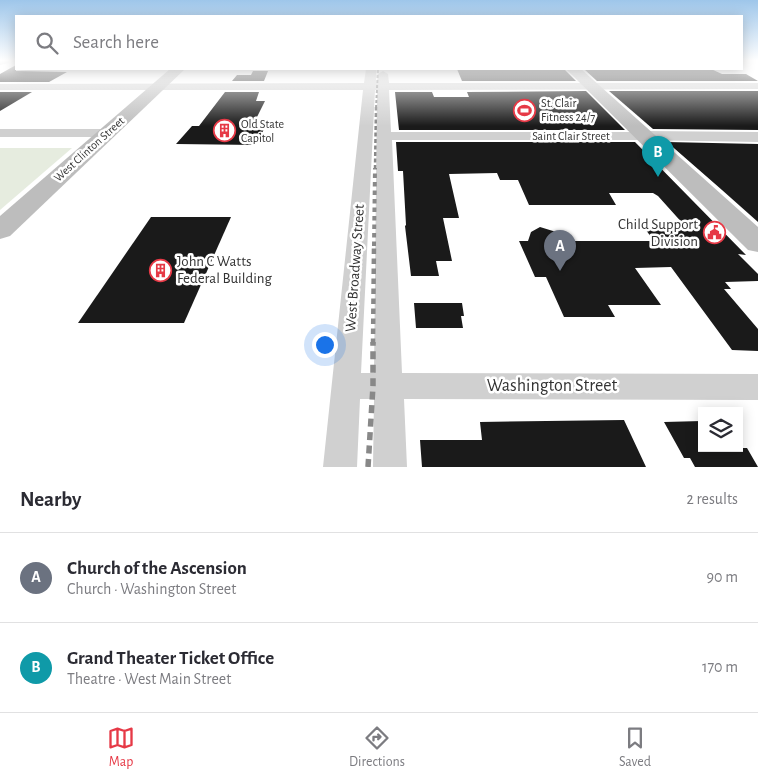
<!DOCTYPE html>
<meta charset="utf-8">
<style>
:root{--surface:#fff;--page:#f7f7f7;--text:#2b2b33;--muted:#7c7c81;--line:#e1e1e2;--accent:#e63946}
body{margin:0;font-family:"Alegreya Sans",sans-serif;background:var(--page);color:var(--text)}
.controls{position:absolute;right:15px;bottom:15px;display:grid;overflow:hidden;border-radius:0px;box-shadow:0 2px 12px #0003}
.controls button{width:45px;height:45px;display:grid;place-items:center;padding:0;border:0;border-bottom:1px solid var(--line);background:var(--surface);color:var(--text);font:25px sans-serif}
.you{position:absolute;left:324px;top:344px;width:18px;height:18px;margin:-12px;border:4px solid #fff;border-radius:50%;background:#1a73e8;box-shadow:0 0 0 8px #1a73e833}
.badge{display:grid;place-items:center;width:32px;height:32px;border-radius:50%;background:var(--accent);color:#fff;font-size:16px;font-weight:700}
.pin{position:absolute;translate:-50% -41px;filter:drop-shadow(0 1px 2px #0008)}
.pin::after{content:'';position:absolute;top:26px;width:18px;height:15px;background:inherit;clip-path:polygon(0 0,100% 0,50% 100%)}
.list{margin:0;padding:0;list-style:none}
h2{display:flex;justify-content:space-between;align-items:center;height:65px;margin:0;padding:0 20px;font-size:21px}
h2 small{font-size:16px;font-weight:400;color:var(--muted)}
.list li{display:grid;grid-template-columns:32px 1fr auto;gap:15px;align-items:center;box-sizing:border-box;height:90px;padding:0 20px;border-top:1px solid var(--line)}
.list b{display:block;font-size:19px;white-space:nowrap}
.list p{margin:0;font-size:16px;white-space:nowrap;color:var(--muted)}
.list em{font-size:16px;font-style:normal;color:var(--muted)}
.icon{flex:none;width:28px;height:28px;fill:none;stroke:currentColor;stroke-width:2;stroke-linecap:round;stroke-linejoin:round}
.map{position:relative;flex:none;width:758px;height:467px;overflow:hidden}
.search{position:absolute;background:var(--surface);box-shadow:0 2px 12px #0003;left:15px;right:15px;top:15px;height:55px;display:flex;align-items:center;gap:12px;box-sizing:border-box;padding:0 18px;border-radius:0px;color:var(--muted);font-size:19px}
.sheet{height:245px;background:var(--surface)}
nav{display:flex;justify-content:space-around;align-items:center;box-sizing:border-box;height:70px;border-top:1px solid var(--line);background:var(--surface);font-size:14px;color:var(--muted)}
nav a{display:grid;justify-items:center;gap:2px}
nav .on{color:var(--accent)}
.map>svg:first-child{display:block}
.green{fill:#e6ecdf}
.building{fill:#1a1a1a}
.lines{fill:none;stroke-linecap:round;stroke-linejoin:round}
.minor{fill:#d0d0d0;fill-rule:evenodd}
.tertiary{fill:#d0d0d0;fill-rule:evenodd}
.secondary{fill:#bdbdbd;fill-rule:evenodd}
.rail-far4{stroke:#888;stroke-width:2;stroke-dasharray:3 2;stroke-linecap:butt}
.rail-far3{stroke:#888;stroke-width:2.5;stroke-dasharray:4 2.5;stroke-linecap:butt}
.rail-far2{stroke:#888;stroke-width:4;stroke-dasharray:4.5 4;stroke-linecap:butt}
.rail-far1{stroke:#888;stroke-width:4.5;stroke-dasharray:5.5 4.5;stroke-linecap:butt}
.rail{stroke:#888;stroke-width:5.5;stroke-dasharray:8 5.5;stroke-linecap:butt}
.labels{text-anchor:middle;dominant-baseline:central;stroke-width:5;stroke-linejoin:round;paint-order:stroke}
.far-poi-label{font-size:12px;fill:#333;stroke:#fff;text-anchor:start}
.far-street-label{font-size:12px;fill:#333;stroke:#fff}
.poi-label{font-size:15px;fill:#333;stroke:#fff;text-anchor:end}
.street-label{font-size:15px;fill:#333;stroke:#fff}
.near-street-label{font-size:18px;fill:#333;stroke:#fff}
</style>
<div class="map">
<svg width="758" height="467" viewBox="0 0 758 467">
<rect width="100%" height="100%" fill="#fff"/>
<!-- green -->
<path class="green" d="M0,148H72L0,210Z"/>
<!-- building -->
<g class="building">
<path d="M16,65V71L67,72L49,82H0V74Z"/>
<path d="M457,69H564L576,81H462Z"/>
<path d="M584,69H711L722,74H746L758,81H597Z"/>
<path d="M253,71H268L264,81H232L237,75H251Z"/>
<path d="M586,91L625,130H399L395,92H432L434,97H469L467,92Z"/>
<path d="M609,91H758V130L653,129Z"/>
<path d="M0,92H32L0,111Z"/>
<path d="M225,92H259L256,101H265L252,127H265L256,145L176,144L192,126H199Z"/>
<path d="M396,142H635L746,255L738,254L758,274V281L725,282L731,289H724L758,329V351L732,350L671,267L635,268L661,305H608L615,317H564L546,277H535L519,241H528L531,232L540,227L553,231L559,235H571L574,241H654L643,226H685L658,196L653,193H609L616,205H529L518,180H500L497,173L449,174L459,218H443L452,261H436L439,276H411L405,226L406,225L403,171H398Z"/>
<path d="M667,142L758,144V222L722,190Z"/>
<path d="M151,217H231L184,323H78Z"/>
<path d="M414,303H462L464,316H461L463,328H416Z"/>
<path d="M624,420L646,467H422L420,440H482L480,422Z"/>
<path d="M702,421V448H747L758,467H695L690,458H684L664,422Z"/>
</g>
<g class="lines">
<!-- minor -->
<g class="minor">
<path d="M366,69H376V83H377L378,74L383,71L388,74L389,83H758V89L389,90L391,132H645L650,133L652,136L650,139L645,140H392L402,373L758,374V400L404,399L407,467H373L374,399H360L357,467H323L363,90H0V84L364,83ZM375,90H377L374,373H361Z"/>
<path d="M0,129H107L112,130L114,133L112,136L107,137H0Z"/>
</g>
<!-- tertiary -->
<path class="tertiary" d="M645,131L758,132V142L639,140L636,136L639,132Z"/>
<!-- secondary -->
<g class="secondary">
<path d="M0,60H10L8,63L0,65Z"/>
<path d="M170,69H185L10,236L0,239V216Z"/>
<path d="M566,69H581L758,227V252L748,250Z"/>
</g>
<!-- rail-far4 -->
<path class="rail-far4" d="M376,108L378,69"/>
<!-- rail-far3 -->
<path class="rail-far3" d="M375,169L376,107"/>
<!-- rail-far2 -->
<path class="rail-far2" d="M374,246L375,168"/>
<!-- rail-far1 -->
<path class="rail-far1" d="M373,344L374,245"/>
<!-- rail -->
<path class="rail" d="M368,467L373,386V342"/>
</g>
<!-- sky -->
<linearGradient id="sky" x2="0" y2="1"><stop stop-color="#9ec6ea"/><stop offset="0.48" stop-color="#fff"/><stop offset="1" stop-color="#fff" stop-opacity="0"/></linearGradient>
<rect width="758" height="126" fill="url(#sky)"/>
<!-- icons -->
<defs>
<symbol id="stadium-ring" viewBox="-11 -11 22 22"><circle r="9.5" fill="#fff" stroke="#e63946" stroke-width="1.5"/><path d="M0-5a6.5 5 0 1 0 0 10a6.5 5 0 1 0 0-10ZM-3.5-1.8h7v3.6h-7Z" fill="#e63946"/></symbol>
<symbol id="building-ring" viewBox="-11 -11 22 22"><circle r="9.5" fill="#fff" stroke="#e63946" stroke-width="1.5"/><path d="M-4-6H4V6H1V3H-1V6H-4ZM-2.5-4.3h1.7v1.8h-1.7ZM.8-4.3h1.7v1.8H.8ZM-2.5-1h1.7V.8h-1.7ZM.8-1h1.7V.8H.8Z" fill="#e63946"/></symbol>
<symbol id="civic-ring" viewBox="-11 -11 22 22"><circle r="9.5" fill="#fff" stroke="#e63946" stroke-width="1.5"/><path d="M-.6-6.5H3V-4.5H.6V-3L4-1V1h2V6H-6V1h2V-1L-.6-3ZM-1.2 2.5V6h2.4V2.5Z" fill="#e63946"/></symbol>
</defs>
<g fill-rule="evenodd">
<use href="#stadium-ring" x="512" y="98" width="25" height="25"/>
<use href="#building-ring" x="212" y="118" width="25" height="25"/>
<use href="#civic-ring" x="702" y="220" width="25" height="25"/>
<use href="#building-ring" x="148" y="258" width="25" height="25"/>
</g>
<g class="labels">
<!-- far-poi labels -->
<g class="far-poi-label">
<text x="541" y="103">St. Clair<tspan x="541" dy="14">Fitness 24/7</tspan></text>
<text x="241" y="124">Old State<tspan x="241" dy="14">Capitol</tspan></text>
</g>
<!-- far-street labels -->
<g class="far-street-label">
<text x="571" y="136">Saint Clair Street</text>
<text transform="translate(89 149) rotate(-42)">West Clinton Street</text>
</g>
<!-- poi labels -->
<g class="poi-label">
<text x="698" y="224">Child Support<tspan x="698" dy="17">Division</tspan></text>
<text x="177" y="261" text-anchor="start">John C Watts<tspan x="177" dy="17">Federal Building</tspan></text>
</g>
<!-- street labels -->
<g class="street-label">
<text transform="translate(355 268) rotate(-86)">West Broadway Street</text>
</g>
<!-- near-street labels -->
<g class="near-street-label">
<text x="552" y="386">Washington Street</text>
</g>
</g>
</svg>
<div class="controls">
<button><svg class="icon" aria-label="layers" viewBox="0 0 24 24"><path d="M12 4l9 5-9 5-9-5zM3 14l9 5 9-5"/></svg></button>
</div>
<div class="you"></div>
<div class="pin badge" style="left:560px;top:271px;background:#6b7280">A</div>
<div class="pin badge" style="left:658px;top:177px;background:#0f9aa8">B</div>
<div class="search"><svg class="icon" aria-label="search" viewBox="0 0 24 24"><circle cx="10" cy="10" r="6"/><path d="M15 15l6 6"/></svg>Search here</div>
</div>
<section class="sheet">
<h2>Nearby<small>2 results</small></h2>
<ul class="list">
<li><span class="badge" style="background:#6b7280">A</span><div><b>Church of the Ascension</b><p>Church · Washington Street</p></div><em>90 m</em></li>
<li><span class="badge" style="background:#0f9aa8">B</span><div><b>Grand Theater Ticket Office</b><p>Theatre · West Main Street</p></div><em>170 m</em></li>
</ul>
</section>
<nav>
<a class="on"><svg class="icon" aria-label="map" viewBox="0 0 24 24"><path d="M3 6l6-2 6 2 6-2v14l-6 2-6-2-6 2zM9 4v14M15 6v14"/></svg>Map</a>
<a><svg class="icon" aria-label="directions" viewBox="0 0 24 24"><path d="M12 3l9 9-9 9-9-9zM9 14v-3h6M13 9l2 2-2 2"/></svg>Directions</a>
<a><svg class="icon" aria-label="saved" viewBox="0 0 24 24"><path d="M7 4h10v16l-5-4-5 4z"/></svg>Saved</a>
</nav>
